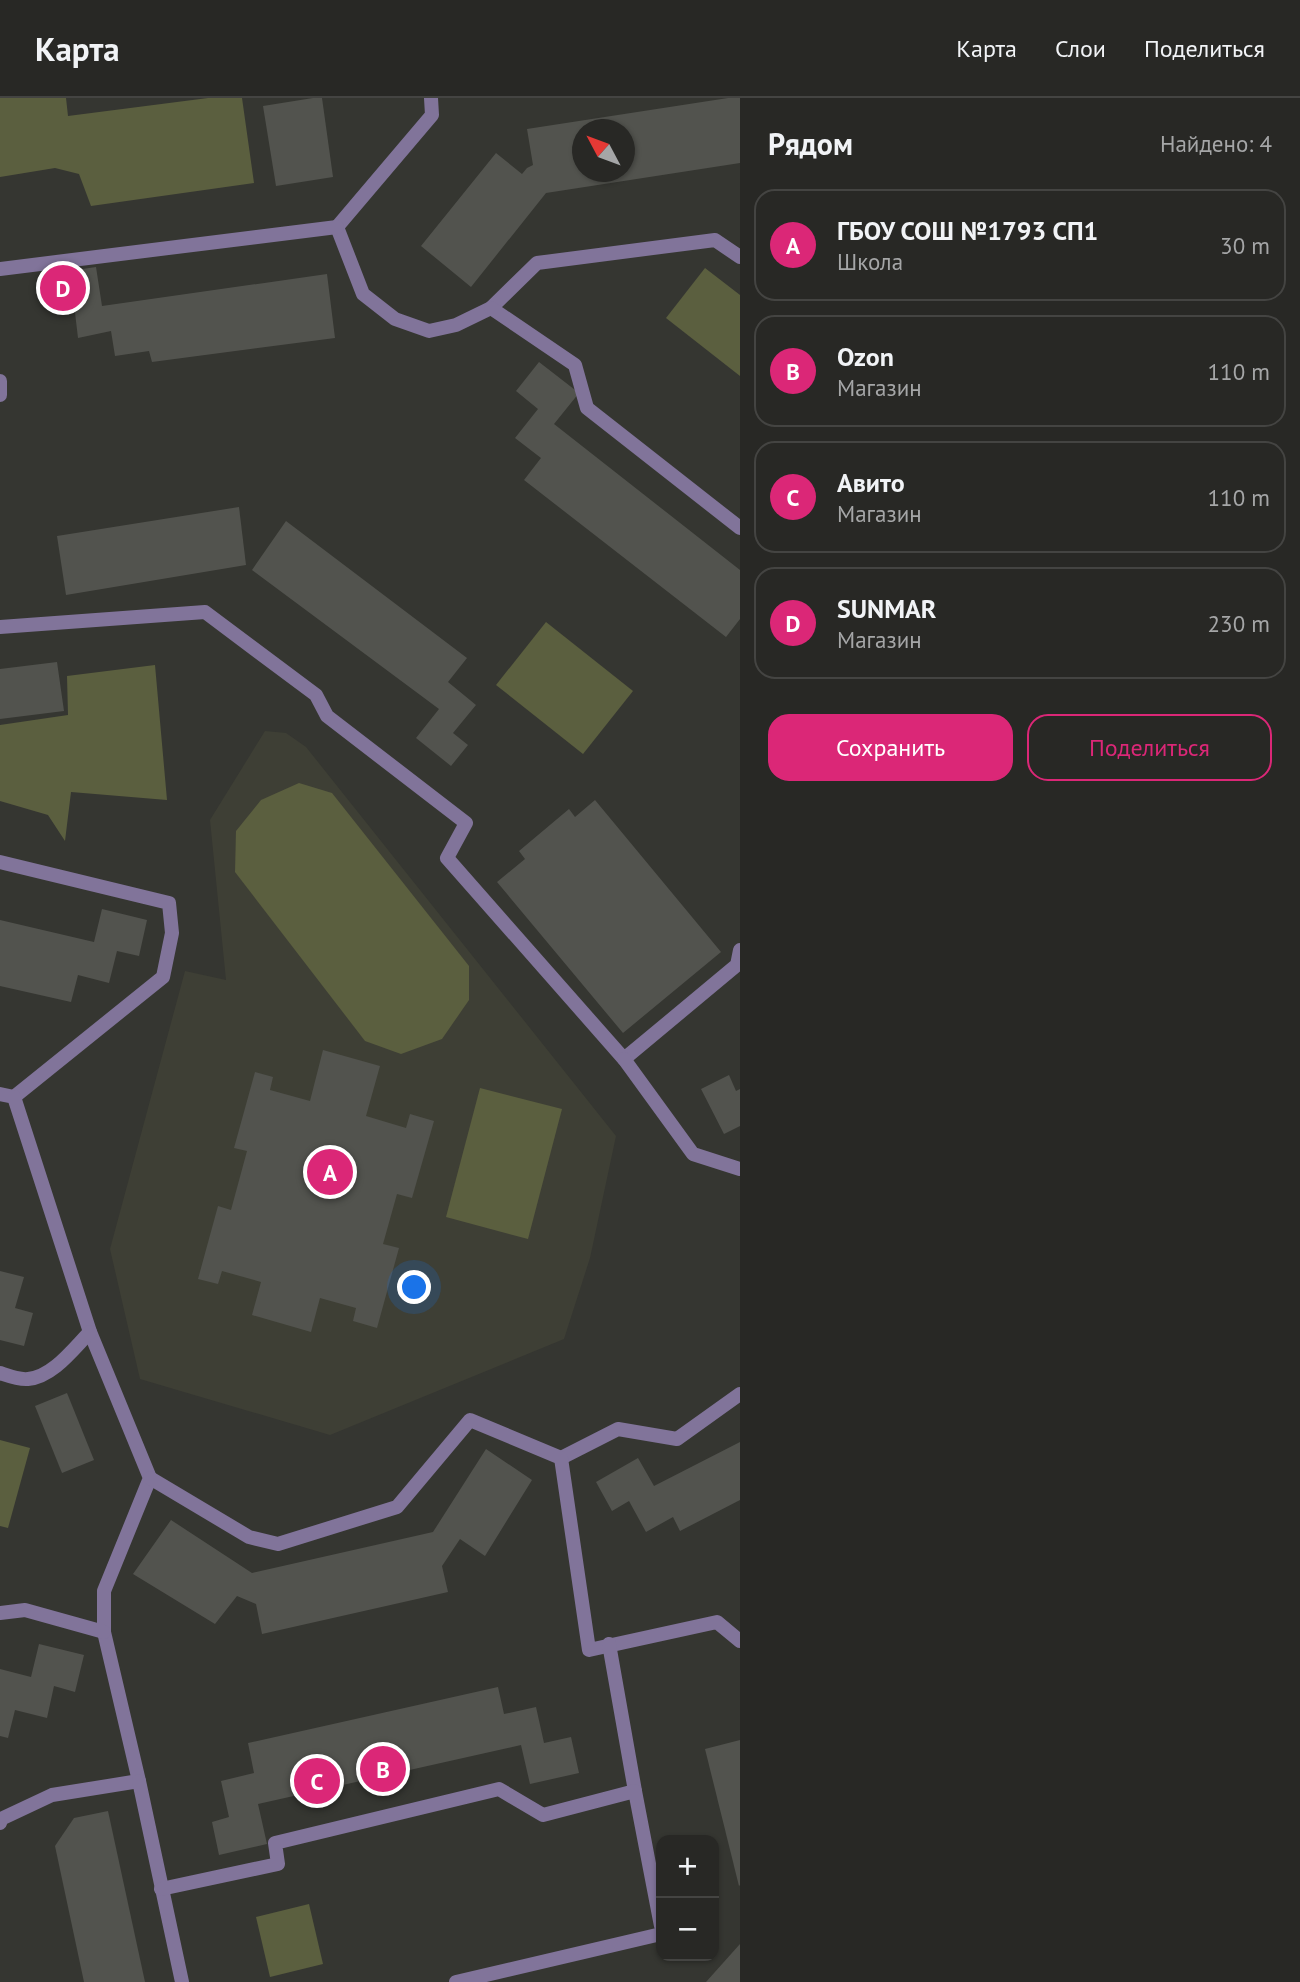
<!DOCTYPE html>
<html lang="ru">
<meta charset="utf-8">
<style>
:root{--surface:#282825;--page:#343432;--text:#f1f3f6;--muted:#a5a6a7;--line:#444442;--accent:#db2777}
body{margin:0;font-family:"PT Sans",sans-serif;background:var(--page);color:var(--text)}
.controls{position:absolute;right:21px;bottom:21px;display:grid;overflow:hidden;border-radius:14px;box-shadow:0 2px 5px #0004}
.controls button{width:63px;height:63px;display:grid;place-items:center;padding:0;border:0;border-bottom:2px solid var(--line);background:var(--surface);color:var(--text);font:35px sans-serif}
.compass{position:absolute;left:572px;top:21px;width:63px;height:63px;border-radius:50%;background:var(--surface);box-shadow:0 2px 5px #0004;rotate:311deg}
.you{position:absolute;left:415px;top:1190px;width:24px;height:24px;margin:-18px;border:5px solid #fff;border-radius:50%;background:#1a73e8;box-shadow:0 0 0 10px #1a73e833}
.badge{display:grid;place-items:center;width:46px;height:46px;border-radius:50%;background:var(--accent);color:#fff;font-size:23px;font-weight:700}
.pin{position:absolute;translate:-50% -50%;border:4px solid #fff;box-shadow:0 2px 7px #0006}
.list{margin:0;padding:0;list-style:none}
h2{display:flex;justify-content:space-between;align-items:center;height:91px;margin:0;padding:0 28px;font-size:30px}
h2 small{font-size:23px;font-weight:400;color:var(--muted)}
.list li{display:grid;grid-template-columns:46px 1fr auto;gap:21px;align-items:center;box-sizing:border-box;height:112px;margin:0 14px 14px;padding:0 14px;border:2px solid var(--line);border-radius:21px}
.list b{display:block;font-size:26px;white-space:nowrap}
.list p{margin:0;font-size:23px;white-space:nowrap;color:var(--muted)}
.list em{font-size:23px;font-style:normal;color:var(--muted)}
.actions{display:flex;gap:14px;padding:21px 28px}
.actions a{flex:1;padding:16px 0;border:2px solid var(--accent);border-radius:21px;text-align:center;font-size:24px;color:var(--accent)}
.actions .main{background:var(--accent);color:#fff}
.map{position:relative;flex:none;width:740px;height:1884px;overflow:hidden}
header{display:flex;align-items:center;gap:42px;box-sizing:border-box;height:98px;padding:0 35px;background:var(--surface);border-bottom:2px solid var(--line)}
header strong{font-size:33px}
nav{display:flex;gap:38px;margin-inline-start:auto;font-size:24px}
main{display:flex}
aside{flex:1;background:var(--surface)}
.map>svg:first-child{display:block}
.built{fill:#3e3f35}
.green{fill:#5b5f3f}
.building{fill:#52534e;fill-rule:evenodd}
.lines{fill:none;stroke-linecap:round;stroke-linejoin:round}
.service{stroke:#81749a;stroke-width:14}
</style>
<header>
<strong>Карта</strong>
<nav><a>Карта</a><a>Слои</a><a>Поделиться</a></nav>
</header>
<main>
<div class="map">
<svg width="740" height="1884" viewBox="0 0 740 1884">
<rect width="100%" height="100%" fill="#353631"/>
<!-- built -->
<path class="built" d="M265,633L286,635L306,649L616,1038L590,1160L564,1241L330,1337L140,1281L110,1151L185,873L226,882L210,722Z"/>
<!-- green -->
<g class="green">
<path d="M0,0H66L68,18L208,0H242L254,85L91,108L79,76L55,70L0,79Z"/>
<path d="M705,170L740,197V278L666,220Z"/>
<path d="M546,524L633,593L583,656L496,587Z"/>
<path d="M155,567L167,702L71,694L65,743L48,717L0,703V627L68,617L67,578Z"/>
<path d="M299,685L332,695L469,868V902L442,941L401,956L365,943L235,774L236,733L261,702Z"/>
<path d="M480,990L562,1011L528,1141L446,1119Z"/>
<path d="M0,1342L30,1350L8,1430L0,1428Z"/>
<path d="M309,1806L323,1866L270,1879L256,1819Z"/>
</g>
<!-- building -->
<g class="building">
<path d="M313,0H322L333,79L276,88L263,8Z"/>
<path d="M728,0H740V65L546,95L471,189L421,148L496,55L522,76L527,70L533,67L527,31ZM582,32H624V74H582Z"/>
<path d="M96,169L102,208L327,176L335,240L152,264L149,253L115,258L111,233L78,240L74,206L46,210L41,177Z"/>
<path d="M539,264L579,295L554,326L740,472V521L726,539L524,382L541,360L515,340L538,311L516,293Z"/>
<path d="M239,409L246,467L66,497L57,438Z"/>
<path d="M286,423L467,560L448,584L476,607L453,635L468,647L451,668L416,640L439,611L252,472Z"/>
<path d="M57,564L64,613L0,621V571Z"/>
<path d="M595,702L721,854L623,935L497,784L525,761L519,753L569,711L575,719Z"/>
<path d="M102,811L147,822L139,858L117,853L109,885L78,877L71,904L0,888V822L94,844Z"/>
<path d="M323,952L380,968L366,1018L406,1030L410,1016L434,1023L412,1100L397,1096L383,1146L399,1150L377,1230L353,1223L356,1210L320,1200L311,1234L252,1217L261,1184L222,1173L218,1186L198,1181L218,1108L231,1112L247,1053L234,1050L255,974L273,979L270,992L310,1003Z"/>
<path d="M729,977L736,993L740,991V1028L724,1036L701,991Z"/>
<path d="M0,1173L24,1179L15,1210L33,1215L24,1248L0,1242Z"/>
<path d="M67,1295L94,1362L62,1375L35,1308Z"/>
<path d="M740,1344V1402L680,1433L673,1419L646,1434L629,1403L612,1413L596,1384L638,1360L654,1388Z"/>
<path d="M486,1351L532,1382L485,1458L460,1441L442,1468L448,1494L262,1536L256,1506L237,1498L215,1526L133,1476L171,1422L252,1475L433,1434Z"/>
<path d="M39,1546L84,1557L75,1594L54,1588L47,1620L15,1612L8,1640L0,1638V1571L31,1579Z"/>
<path d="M498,1589L504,1616L536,1609L544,1645L571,1639L579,1675L530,1686L521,1647L258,1706L267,1746L219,1757L212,1724L229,1719L221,1683L254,1675L248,1645Z"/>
<path d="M740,1642V1787L739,1788L705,1651Z"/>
<path d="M108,1713L145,1884H84L55,1748L74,1720Z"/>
<path d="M740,1846V1884H706Z"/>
</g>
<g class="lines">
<!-- service -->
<g class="service">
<path d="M431,0L432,17L337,129L363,196L395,221L429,233L456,227L491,210L537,165L715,142L740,159"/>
<path d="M0,171L337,129"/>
<path d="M491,210L575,267L587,310L740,430"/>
<path d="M0,283V297"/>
<path d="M0,529L205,514L316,597L327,618L466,725L447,760L624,961L737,867L740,852"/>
<path d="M0,764L169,805L172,835L163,879L14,999"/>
<path d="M624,961L693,1056L740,1071"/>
<path d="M0,996L14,999L90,1234L150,1380L104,1493V1534L139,1683L52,1697L1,1721L0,1725"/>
<path d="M0,1275C9,1278 19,1282 28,1281C53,1279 74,1250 90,1234"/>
<path d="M561,1360L618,1331L677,1341L740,1296"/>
<path d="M150,1380L249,1439L278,1446L397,1409L470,1322L561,1360L589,1552L717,1524L740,1543"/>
<path d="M0,1515L25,1512L104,1534"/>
<path d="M609,1546L635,1693"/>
<path d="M139,1683L182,1884"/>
<path d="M161,1791L278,1766L275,1745L499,1691L543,1717L635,1693L661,1828"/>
<path d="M456,1884L661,1836"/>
</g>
</g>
</svg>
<div class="controls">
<button>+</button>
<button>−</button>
</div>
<svg class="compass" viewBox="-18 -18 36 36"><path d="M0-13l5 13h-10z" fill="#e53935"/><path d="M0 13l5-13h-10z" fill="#a5a6a7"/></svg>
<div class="you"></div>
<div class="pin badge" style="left:330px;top:1074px">A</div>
<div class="pin badge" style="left:383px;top:1671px">B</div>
<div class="pin badge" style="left:317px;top:1683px">C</div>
<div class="pin badge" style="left:63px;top:190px">D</div>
</div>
<aside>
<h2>Рядом<small>Найдено: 4</small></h2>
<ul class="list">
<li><span class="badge">A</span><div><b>ГБОУ СОШ №1793 СП1</b><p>Школа</p></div><em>30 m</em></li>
<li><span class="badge">B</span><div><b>Ozon</b><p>Магазин</p></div><em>110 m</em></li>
<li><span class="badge">C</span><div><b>Авито</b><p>Магазин</p></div><em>110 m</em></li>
<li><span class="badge">D</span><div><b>SUNMAR</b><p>Магазин</p></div><em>230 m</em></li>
</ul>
<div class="actions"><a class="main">Сохранить</a><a>Поделиться</a></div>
</aside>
</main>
